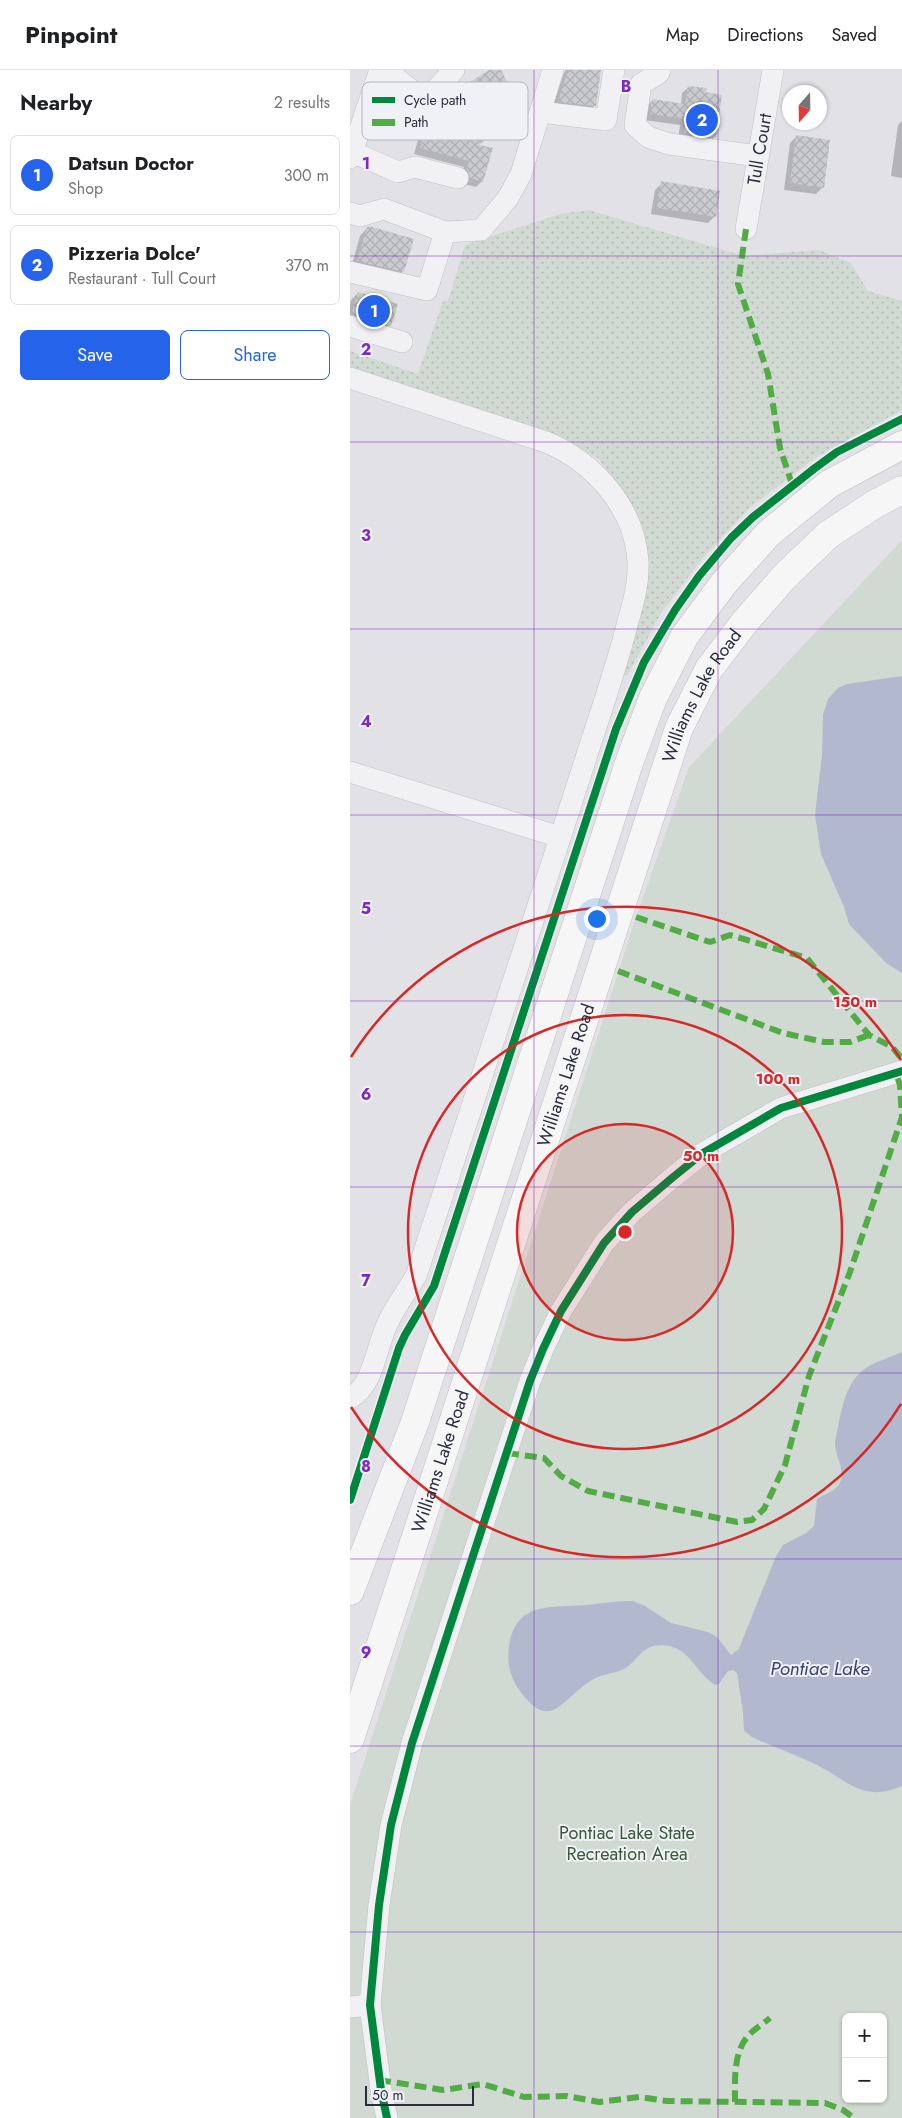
<!DOCTYPE html>
<meta charset="utf-8">
<style>
:root{--surface:#fff;--page:#f2f2f2;--text:#202124;--muted:#757577;--line:#e0e0e0;--accent:#2563eb}
body{margin:0;font-family:Jost,sans-serif;background:var(--page);color:var(--text)}
.controls{position:absolute;right:15px;bottom:15px;display:grid;overflow:hidden;border-radius:8px;box-shadow:0 1px 4px #0004}
.controls button{width:45px;height:45px;display:grid;place-items:center;padding:0;border:0;border-bottom:1px solid var(--line);background:var(--surface);color:var(--text);font:25px sans-serif}
.compass{position:absolute;left:432px;top:15px;width:45px;height:45px;border-radius:50%;background:var(--surface);box-shadow:0 1px 4px #0004;rotate:200deg}
.scale{position:absolute;left:15px;bottom:12px;width:109px;box-sizing:border-box;padding-left:5px;border:2px solid #2a2d3e;border-top:0;font-size:14px;line-height:18px;white-space:nowrap;color:#2a2d3e;-webkit-text-stroke:4px #f0f1f6;paint-order:stroke}
.you{position:absolute;left:246px;top:848px;width:18px;height:18px;margin:-12px;border:4px solid #fff;border-radius:50%;background:#1a73e8;box-shadow:0 0 0 8px #1a73e833}
.badge{display:grid;place-items:center;width:32px;height:32px;border-radius:50%;background:var(--accent);color:#fff;font-size:16px;font-weight:700}
.pin{position:absolute;translate:-50% -50%;border:2px solid #fff;box-shadow:0 1px 5px #0006}
.list{margin:0;padding:0;list-style:none}
h2{display:flex;justify-content:space-between;align-items:center;height:65px;margin:0;padding:0 20px;font-size:21px}
h2 small{font-size:16px;font-weight:400;color:var(--muted)}
.list li{display:grid;grid-template-columns:32px 1fr auto;gap:15px;align-items:center;box-sizing:border-box;height:80px;margin:0 10px 10px;padding:0 10px;border:1px solid var(--line);border-radius:8px}
.list b{display:block;font-size:19px;white-space:nowrap}
.list p{margin:0;font-size:16px;white-space:nowrap;color:var(--muted)}
.list em{font-size:16px;font-style:normal;color:var(--muted)}
.actions{display:flex;gap:10px;padding:15px 20px}
.actions a{flex:1;padding:11px 0;border:1px solid var(--accent);border-radius:8px;text-align:center;font-size:18px;color:var(--accent)}
.actions .main{background:var(--accent);color:#fff}
.map{position:relative;flex:none;width:552px;height:2048px;overflow:hidden}
header{display:flex;align-items:center;gap:30px;box-sizing:border-box;height:70px;padding:0 25px;background:var(--surface);border-bottom:1px solid var(--line)}
header strong{font-size:24px}
nav{display:flex;gap:28px;margin-inline-start:auto;font-size:18px}
main{display:flex}
aside{flex:1;background:var(--surface)}
.map>svg:first-child{display:block}
.grass{fill:url(#grass-dots)}
.park{fill:#d0d9d2;fill-rule:evenodd}
.water{fill:#b2b9cf}
.shadow{fill:#0003;fill-rule:evenodd}
.building{fill:url(#building-cross-hatch)}
.lines{fill:none;stroke-linecap:round;stroke-linejoin:round}
.minor-casing{stroke:#c0c0c4;stroke-width:22}
.major-casing{stroke:#bfbfc4;stroke-width:29}
.minor{stroke:#f1f1f4;stroke-width:21}
.major{stroke:#f6f6f6;stroke-width:28}
.quiet{stroke:#53ab46;stroke-width:6;stroke-dasharray:12 6;stroke-linecap:butt}
.cycleway-casing{stroke:#f0f1f6;stroke-width:11}
.cycleway{stroke:#00873e;stroke-width:8}
.grid{fill:none;stroke:#7b2cbf;stroke-width:1;stroke-opacity:0.55}
.ring{fill:none;stroke:#d62828;stroke-width:2.5}
.labels{text-anchor:middle;dominant-baseline:central;stroke-width:4;stroke-linejoin:round;paint-order:stroke}
.street-label{font-size:18px;fill:#2a2d3e;stroke:#f0f1f6}
.park-label{font-size:18px;fill:#39593a;stroke:#f0f1f6}
.water-label{font-size:19px;font-style:italic;fill:#38436f;stroke:#f0f1f6}
.key{fill:#f0f1f6;stroke:#b5b6bf;stroke-width:1}
.key-label{font-size:14px;fill:#2a2d3e}
.grid-label{font-size:16px;text-anchor:middle;font-weight:bold;fill:#7b2cbf;stroke:#f0f1f6;stroke-width:4;stroke-linejoin:round;paint-order:stroke}
.centre{fill:#d62828;stroke:#f0f1f6;stroke-width:2.5}
.ring-label{font-size:15px;text-anchor:middle;font-weight:bold;fill:#d62828;stroke:#f0f1f6;stroke-width:4;stroke-linejoin:round;paint-order:stroke}
</style>
<header>
<strong>Pinpoint</strong>
<nav><a>Map</a><a>Directions</a><a>Saved</a></nav>
</header>
<main>
<aside>
<h2>Nearby<small>2 results</small></h2>
<ul class="list">
<li><span class="badge">1</span><div><b>Datsun Doctor</b><p>Shop</p></div><em>300 m</em></li>
<li><span class="badge">2</span><div><b>Pizzeria Dolce'</b><p>Restaurant · Tull Court</p></div><em>370 m</em></li>
</ul>
<div class="actions"><a class="main">Save</a><a>Share</a></div>
</aside>
<div class="map">
<svg width="552" height="2048" viewBox="0 0 552 2048">
<defs>
<pattern id="grass-dots" width="8" height="8" patternUnits="userSpaceOnUse" patternTransform="scale(1.25)"><rect width="8" height="8" fill="#d0d9d2"/><path d="M2 2h.1M6 6h.1" fill="none" stroke="#b3bbb5" stroke-width="1.8" stroke-linecap="round"/></pattern>
<pattern id="building-cross-hatch" width="8" height="8" patternUnits="userSpaceOnUse" patternTransform="scale(1.25)"><rect width="8" height="8" fill="#cacbce"/><path d="M0 0l8 8M0 8l8-8" fill="none" stroke="#aeafb2"/></pattern>
</defs>
<rect width="100%" height="100%" fill="#e2e2e6"/>
<!-- grass -->
<path class="grass" d="M239,140L394,186L469,180L501,193L518,221L552,231V340L468,386L399,438L352,489L311,543L277,606L262,602L292,487L277,433L249,389L214,370L0,299V281L68,304L93,231H98L115,175L210,144Z"/>
<!-- park -->
<path class="park" d="M552,470V2048H0V1735L286,847L339,697ZM496,1947H533V2029H496Z"/>
<!-- water -->
<g class="water">
<path d="M552,606V903L536,893L499,854L494,837L471,784L465,745L472,685L473,645L478,629L488,618L497,614Z"/>
<path d="M552,1282V1716C514,1733 498,1711 467,1695C446,1685 423,1677 402,1667L394,1661L393,1642L387,1603L383,1600L378,1601L369,1614L365,1615C344,1602 338,1570 304,1576C292,1578 286,1591 277,1597C268,1604 252,1603 242,1610C212,1628 201,1664 170,1621C159,1607 156,1588 160,1571C169,1530 205,1538 238,1535C253,1533 268,1531 283,1531L295,1536L321,1553L358,1562L367,1567L381,1585L389,1579L392,1571L426,1486L433,1475L456,1463L464,1456L467,1429C473,1425 480,1423 485,1419C500,1406 485,1388 485,1372C491,1345 493,1311 519,1296C530,1290 541,1287 552,1282Z"/>
</g>
<!-- shadow -->
<g class="shadow">
<path d="M142,0H150L157,13L151,19L119,36L128,75L132,111L126,117L114,114L111,106L114,97L64,84L71,59L66,51L72,45L80,44L97,28L122,11ZM74,46L81,57L79,58L72,48Z"/>
<path d="M216,0H250L244,36L237,43L202,38L214,3Z"/>
<path d="M339,17L365,67L358,73L328,69L330,55L294,50L296,37L302,31L331,35L332,23Z"/>
<path d="M552,51V108L541,106L548,55Z"/>
<path d="M447,66L473,117L466,124L434,120L440,73Z"/>
<path d="M312,113L365,146L358,153L301,144L305,120Z"/>
<path d="M17,158L53,201L46,208L1,198L10,166Z"/>
<path d="M8,223L40,255L33,262L0,252V235L1,230Z"/>
</g>
<!-- building -->
<g class="building">
<path d="M139,0H151L158,13L119,34L143,64L129,75L143,78L133,112L120,108L117,99L119,91L70,78L77,52L71,44L84,40L96,27Z"/>
<path d="M218,0H251L246,36L208,32Z"/>
<path d="M338,16L357,18L356,22L372,25L366,68L334,63L336,49L300,44L302,29L335,34Z"/>
<path d="M446,65L480,70L474,118L440,113Z"/>
<path d="M311,111L370,121L366,147L307,138Z"/>
<path d="M19,156L64,169L54,202L7,191L17,157Z"/>
<path d="M8,222L48,234L41,256L1,244Z"/>
</g>
<g class="lines">
<defs>
<g id="minor">
<path d="M32,0L46,8L75,31L104,0"/>
<path d="M310,0L309,3L291,14L285,55L298,67L319,74L408,86"/>
<path d="M190,42L256,50L264,0"/>
<path d="M2,82L48,102L65,97L108,108"/>
<path d="M0,88L30,0"/>
<path d="M0,143L10,146L34,139L95,162L131,160L158,128L171,104L203,0"/>
<path id="s1" d="M396,159L423,0"/>
<path d="M0,202L77,220L95,162"/>
<path d="M0,256L52,272"/>
<path d="M0,308L196,372C244,392 285,438 288,492C289,516 282,537 276,559C264,605 248,650 234,694C179,865 122,1036 66,1206C56,1223 43,1239 36,1257C26,1279 23,1316 0,1328"/>
<path d="M0,702L210,767"/>
<path d="M0,1937L20,1935"/>
<path d="M37,2048L31,2020L20,1935L29,1835L41,1755L62,1673L180,1311L193,1279L211,1241L254,1173L282,1142L322,1108L353,1083L431,1038L552,1001"/>
</g>
<g id="major">
<path d="M0,1521L65,1352L280,690L303,628L334,567L374,513L418,464L479,414L552,375"/>
<path id="s2" d="M0,1669L329,658L359,599L394,553L435,506L478,465L525,434L552,420"/>
</g>
</defs>
<!-- minor casing -->
<use href="#minor" class="minor-casing"/>
<!-- major casing -->
<use href="#major" class="major-casing"/>
<!-- minor -->
<use href="#minor" class="minor"/>
<!-- major -->
<use href="#major" class="major"/>
<!-- quiet -->
<g class="quiet">
<path d="M396,159L388,214L418,304L430,378L442,414"/>
<path d="M286,847L360,872L380,865L457,888L519,965L542,977L552,989"/>
<path d="M268,901L433,963L474,972H500L519,965"/>
<path d="M157,1383L194,1388L211,1406L238,1421L387,1452L402,1450L414,1439L435,1395L459,1306L500,1202L552,1047L550,1015L546,1003"/>
<path d="M29,2010L93,2020L133,2014L174,2027L217,2026L249,2032L289,2027L317,2031L475,2033L493,2040L504,2048"/>
<path d="M385,2032C385,2011 383,1983 398,1966C404,1959 413,1954 420,1948"/>
</g>
<defs>
<g id="cycleway">
<path d="M0,1430L49,1278L55,1265L84,1216L266,659L294,592L325,540L349,506L381,468L403,447L465,398L487,382L552,349"/>
<path d="M37,2048L31,2020L20,1935L29,1835L41,1755L62,1673L180,1311L193,1279L211,1241L254,1173L282,1142L322,1108L353,1083L431,1038L552,1001"/>
</g>
</defs>
<!-- cycleway casing -->
<use href="#cycleway" class="cycleway-casing"/>
<!-- cycleway -->
<use href="#cycleway" class="cycleway"/>
</g>
<!-- grid -->
<path class="grid" d="M184,0V2048M368,0V2048M0,186H552M0,372H552M0,559H552M0,745H552M0,931H552M0,1117H552M0,1303H552M0,1489H552M0,1676H552M0,1862H552"/>
<!-- distance rings -->
<circle cx="275" cy="1162" r="108" fill="#d62828" fill-opacity=".12"/>
<g class="ring">
<circle cx="275" cy="1162" r="108"/>
<circle cx="275" cy="1162" r="217"/>
<path d="M551 1334A325 325 0 0 1 1 1337M1 987A325 325 0 0 1 551 990"/>
</g>
<g class="labels">
<!-- street labels -->
<g class="street-label">
<text stroke="none"><textPath href="#s1" startOffset="81">Tull Court</textPath></text>
<text stroke="none"><textPath href="#s2" startOffset="1102">Williams Lake Road</textPath></text>
<text stroke="none"><textPath href="#s2" startOffset="698">Williams Lake Road</textPath></text>
<text stroke="none"><textPath href="#s2" startOffset="292">Williams Lake Road</textPath></text>
</g>
<!-- park labels -->
<g class="park-label">
<text x="277" y="1763">Pontiac Lake State<tspan x="277" dy="21">Recreation Area</tspan></text>
</g>
<!-- water labels -->
<g class="water-label">
<text x="470" y="1598">Pontiac Lake</text>
</g>
</g>
<!-- legend -->
<rect x="12" y="12" width="166" height="58" rx="8" class="key"/>
<rect x="22" y="27" width="23" height="6" fill="#00873e"/>
<rect x="22" y="49" width="23" height="7" fill="#53ab46"/>
<g class="key-label">
<text x="54" y="35">Cycle path</text>
<text x="54" y="57">Path</text>
</g>
<g class="grid-label">
<text x="276" y="22">B</text>
<text x="16" y="99">1</text>
<text x="16" y="285">2</text>
<text x="16" y="471">3</text>
<text x="16" y="657">4</text>
<text x="16" y="844">5</text>
<text x="16" y="1030">6</text>
<text x="16" y="1216">7</text>
<text x="16" y="1402">8</text>
<text x="16" y="1588">9</text>
</g>
<circle cx="275" cy="1162" r="8" class="centre"/>
<g class="ring-label">
<text x="505" y="937">150 m</text>
<text x="428" y="1014">100 m</text>
<text x="351" y="1091">50 m</text>
</g>
</svg>
<div class="controls">
<button>+</button>
<button>−</button>
</div>
<svg class="compass" viewBox="-18 -18 36 36"><path d="M0-13l5 13h-10z" fill="#e53935"/><path d="M0 13l5-13h-10z" fill="#757577"/></svg>
<div class="scale">50 m</div>
<div class="you"></div>
<div class="pin badge" style="left:24px;top:241px">1</div>
<div class="pin badge" style="left:352px;top:50px">2</div>
</div>
</main>
